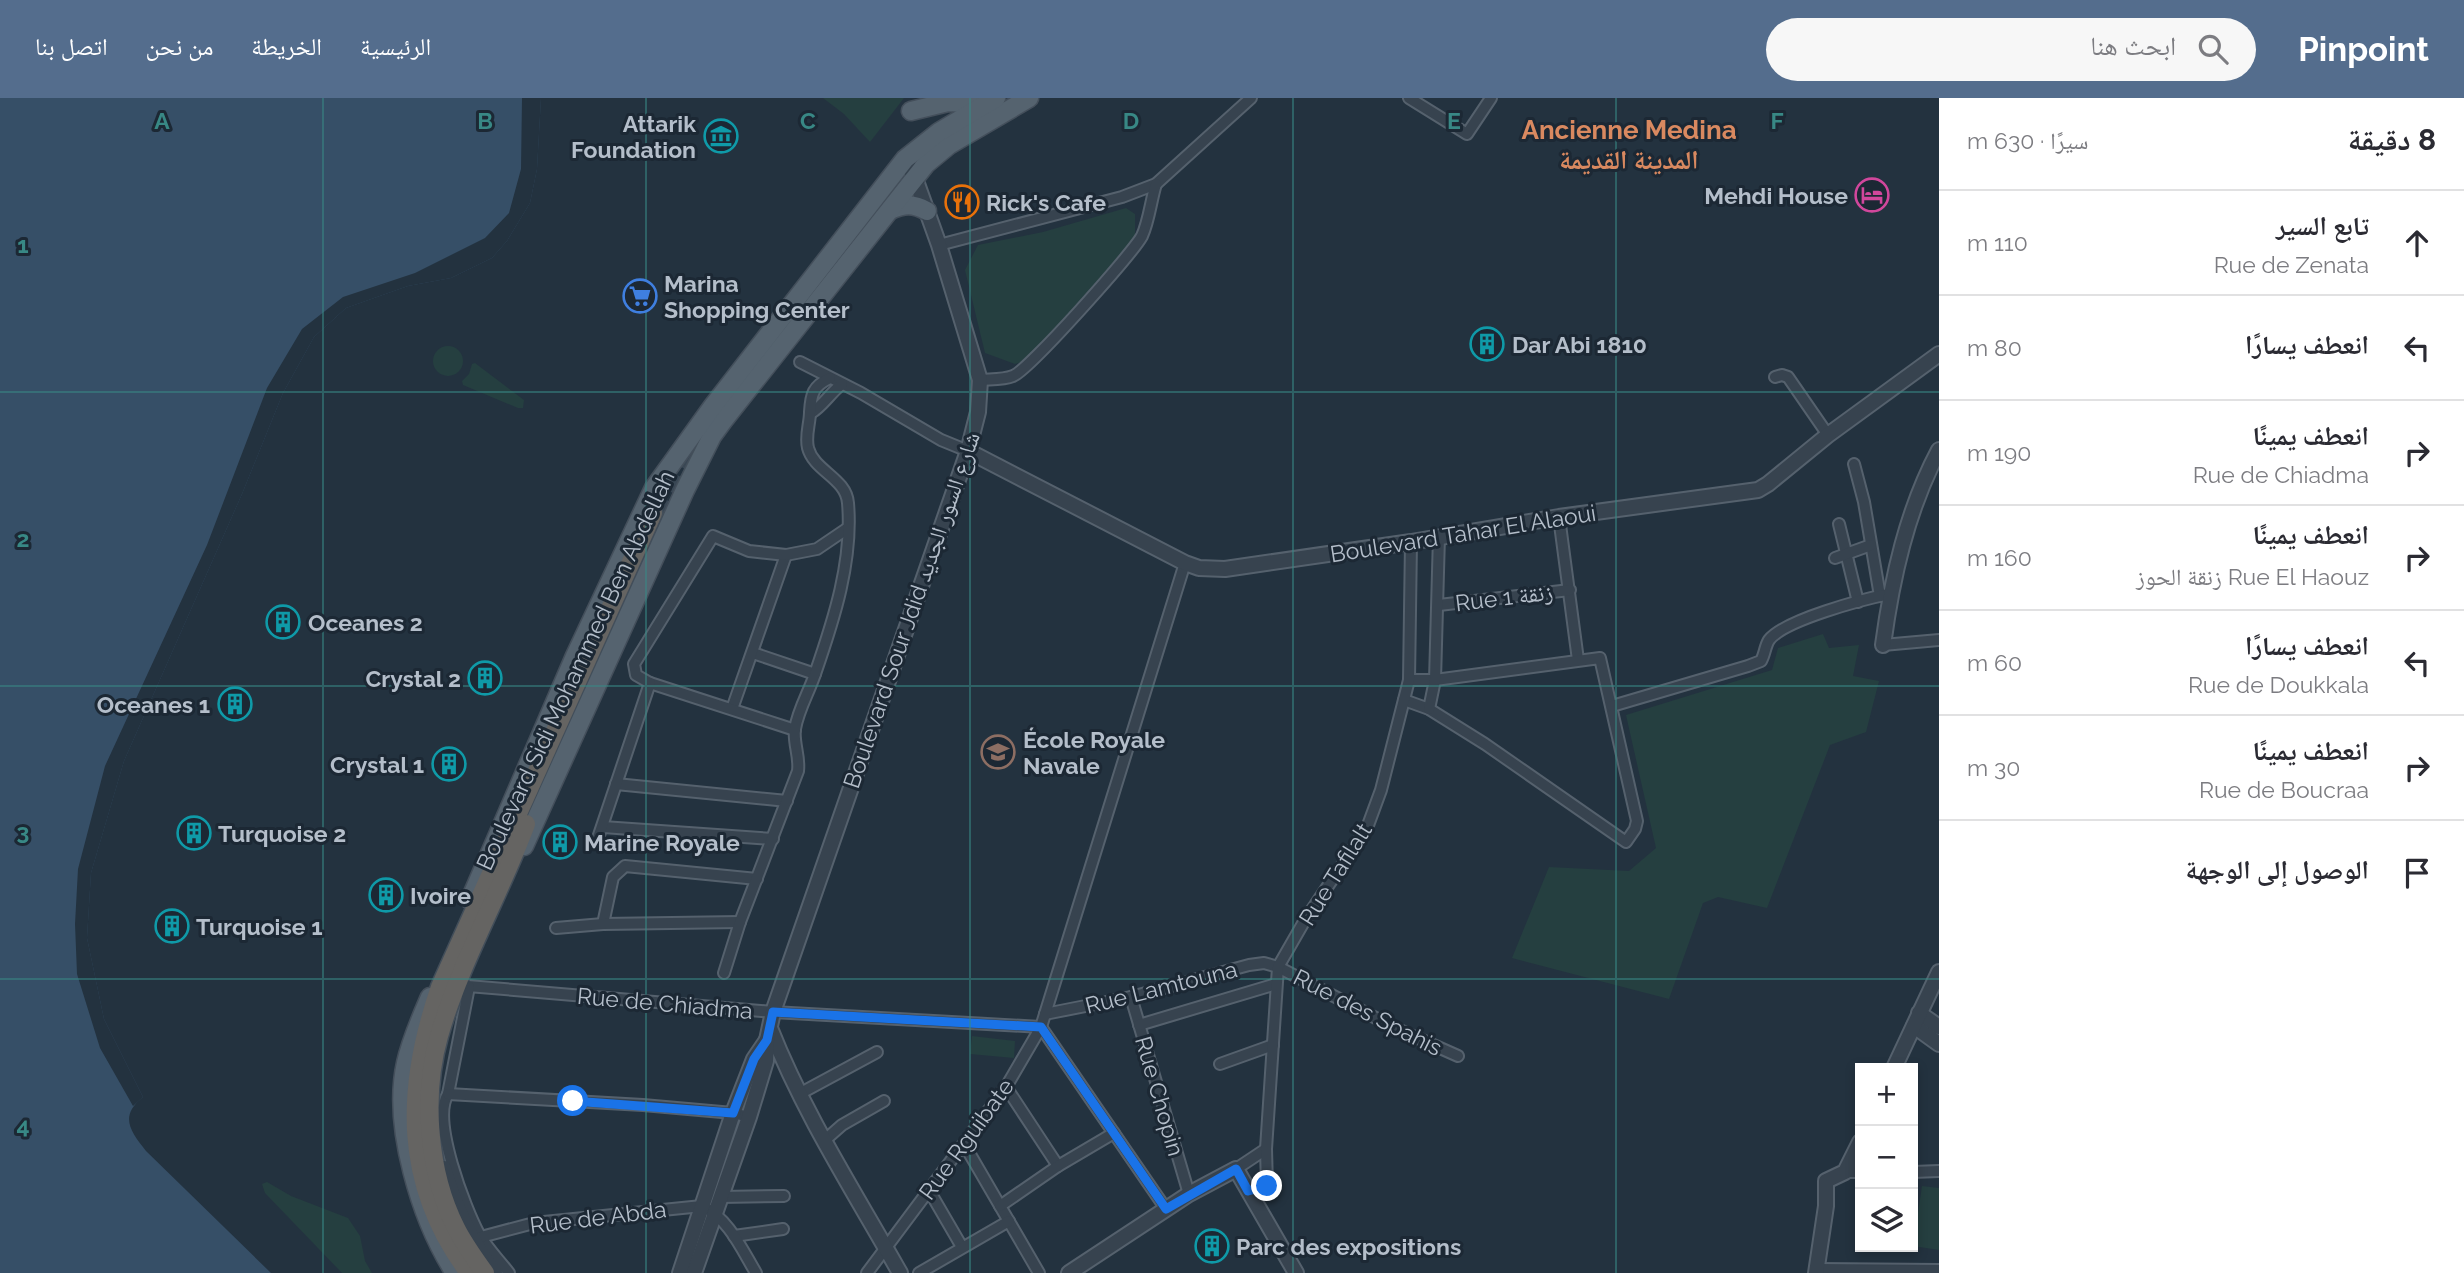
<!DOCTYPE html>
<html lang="ar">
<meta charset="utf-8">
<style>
:root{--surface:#fff;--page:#f7f7f7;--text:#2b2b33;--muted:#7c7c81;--line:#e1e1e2;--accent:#546d8d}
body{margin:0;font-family:Raleway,"Noto Naskh Arabic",sans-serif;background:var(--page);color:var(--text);direction:rtl}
.controls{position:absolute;right:21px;bottom:21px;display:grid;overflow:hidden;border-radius:0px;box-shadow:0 4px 10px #0003}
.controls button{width:63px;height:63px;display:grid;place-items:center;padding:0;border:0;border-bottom:2px solid var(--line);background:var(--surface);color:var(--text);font:35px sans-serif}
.stop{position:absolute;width:21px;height:21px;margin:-16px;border:5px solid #1a73e8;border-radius:50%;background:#fff}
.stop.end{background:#1a73e8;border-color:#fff;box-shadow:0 2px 7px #0008}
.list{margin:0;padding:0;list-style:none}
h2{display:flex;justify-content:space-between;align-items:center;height:91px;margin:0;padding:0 28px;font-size:30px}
h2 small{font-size:23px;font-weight:400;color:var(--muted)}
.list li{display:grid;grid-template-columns:46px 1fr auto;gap:21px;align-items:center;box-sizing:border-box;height:105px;padding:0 28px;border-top:2px solid var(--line)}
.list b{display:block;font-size:26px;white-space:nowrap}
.list p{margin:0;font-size:23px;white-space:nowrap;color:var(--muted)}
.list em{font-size:23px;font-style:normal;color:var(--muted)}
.icon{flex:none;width:38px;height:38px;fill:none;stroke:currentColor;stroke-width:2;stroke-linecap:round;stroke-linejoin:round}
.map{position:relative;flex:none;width:1939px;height:1175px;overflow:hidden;direction:ltr}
header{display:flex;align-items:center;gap:42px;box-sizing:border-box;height:98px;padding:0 35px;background:var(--accent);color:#fff}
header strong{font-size:33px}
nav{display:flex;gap:38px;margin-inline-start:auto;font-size:24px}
.search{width:490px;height:63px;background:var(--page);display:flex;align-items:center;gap:18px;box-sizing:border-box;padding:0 24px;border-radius:38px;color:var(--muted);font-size:26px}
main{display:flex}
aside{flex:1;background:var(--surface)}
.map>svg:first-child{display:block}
.green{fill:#253f40}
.water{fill:#364f67}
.pier{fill:#23323f}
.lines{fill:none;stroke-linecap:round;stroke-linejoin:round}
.trunk-tunnel{stroke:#394754;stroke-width:18;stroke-dasharray:18 9;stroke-linecap:butt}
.minor-casing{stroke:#55616d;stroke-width:14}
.tertiary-casing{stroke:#55616d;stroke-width:18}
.primary-casing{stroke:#444f5b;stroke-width:21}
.trunk-casing{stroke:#424e5a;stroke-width:21}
.minor{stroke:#37434f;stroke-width:10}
.tertiary{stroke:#37434f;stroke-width:14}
.primary{stroke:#55636f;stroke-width:18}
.trunk{stroke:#656462;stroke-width:18}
.route{stroke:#1a73e8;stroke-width:9}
.grid{fill:none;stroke:#388885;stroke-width:2;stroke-opacity:0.55}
.labels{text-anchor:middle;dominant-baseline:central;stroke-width:6;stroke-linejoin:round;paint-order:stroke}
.poi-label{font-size:23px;font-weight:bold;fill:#b4beca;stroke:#1c2834;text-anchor:start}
.street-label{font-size:23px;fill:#b4beca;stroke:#1c2834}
.quarter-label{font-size:26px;font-weight:bold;fill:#d98960;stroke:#1c2834}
.grid-label{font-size:23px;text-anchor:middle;font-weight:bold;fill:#388885;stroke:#1c2834;stroke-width:6;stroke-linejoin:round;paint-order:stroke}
</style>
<header>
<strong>Pinpoint</strong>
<div class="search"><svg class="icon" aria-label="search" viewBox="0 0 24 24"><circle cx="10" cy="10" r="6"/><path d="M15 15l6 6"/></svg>ابحث هنا</div>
<nav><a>الرئيسية</a><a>الخريطة</a><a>من نحن</a><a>اتصل بنا</a></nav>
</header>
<main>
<aside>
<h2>8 دقيقة<small>سيرًا · 630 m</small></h2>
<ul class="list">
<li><svg class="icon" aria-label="ahead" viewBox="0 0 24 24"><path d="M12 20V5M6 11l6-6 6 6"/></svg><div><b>تابع السير</b><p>Rue de Zenata</p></div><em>110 m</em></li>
<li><svg class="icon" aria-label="left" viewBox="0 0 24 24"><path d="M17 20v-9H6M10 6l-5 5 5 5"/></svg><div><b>انعطف يسارًا</b></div><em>80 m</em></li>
<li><svg class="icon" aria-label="right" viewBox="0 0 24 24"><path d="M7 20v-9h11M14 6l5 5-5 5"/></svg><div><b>انعطف يمينًا</b><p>Rue de Chiadma</p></div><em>190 m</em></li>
<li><svg class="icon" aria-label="right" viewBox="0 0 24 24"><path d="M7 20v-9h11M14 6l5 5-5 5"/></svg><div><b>انعطف يمينًا</b><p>Rue El Haouz زنقة الحوز</p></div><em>160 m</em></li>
<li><svg class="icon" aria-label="left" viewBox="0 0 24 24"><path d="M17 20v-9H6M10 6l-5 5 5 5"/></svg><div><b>انعطف يسارًا</b><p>Rue de Doukkala</p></div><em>60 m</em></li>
<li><svg class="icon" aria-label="right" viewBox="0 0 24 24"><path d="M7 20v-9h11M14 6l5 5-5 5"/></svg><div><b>انعطف يمينًا</b><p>Rue de Boucraa</p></div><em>30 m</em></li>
<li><svg class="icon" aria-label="arrive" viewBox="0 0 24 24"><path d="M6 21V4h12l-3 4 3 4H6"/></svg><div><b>الوصول إلى الوجهة</b></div></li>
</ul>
</aside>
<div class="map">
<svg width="1939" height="1175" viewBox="0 0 1939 1175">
<rect width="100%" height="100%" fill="#23323f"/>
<!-- green -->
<g class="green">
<path d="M823,0H904L870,44L844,16Z"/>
<path d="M1126,110L1135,116V140L1027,262L1015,266L985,255L965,172L978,147L1043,134Z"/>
<circle cx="448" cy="263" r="15"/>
<path d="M475,265L524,302L523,310H518L463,287L462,283L469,276L472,266Z"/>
<path d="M1823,536L1829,550L1859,547L1853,578L1879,583L1866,634L1830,647L1767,810L1718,799L1703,805L1669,901L1512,860L1549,769L1629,773L1656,750L1626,617L1772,572L1778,550Z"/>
<path d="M972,938L1015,943L1014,960L970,956Z"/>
<path d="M267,1084L291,1098L348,1120L360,1138L365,1163L372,1175H342L265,1095L262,1086Z"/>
<path d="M1922,1088L1939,1090V1152L1913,1148Z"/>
</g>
<!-- water -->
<path class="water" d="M0,0H541L537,71L530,105L507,143L492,160L451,180L408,188L346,210L314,239L283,295L242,396L124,663L91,775L87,840L104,921L143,999C119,1018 130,1033 146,1053L271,1175H0Z"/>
<!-- pier -->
<path class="pier" d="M522,0H541L537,71L530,105L507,143L492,160L451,180L408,188L346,210L314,239L283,295L242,396L124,663L91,775L87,840L104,921L143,999L133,1008L100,950L77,876L75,826L78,771L105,668L207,447L267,290L302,231L343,199L415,175L485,140L509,115L521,71Z"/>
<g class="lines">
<!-- trunk-tunnel -->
<g class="trunk-tunnel">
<path d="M985,16L1011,0"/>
<path d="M663,420L682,371L712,327"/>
</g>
<defs>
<g id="minor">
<path d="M1409,0L1467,36L1491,0"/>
<path d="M939,147L1122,99L1156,86L1251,0"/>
<path d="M800,264L861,295L941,342L968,353"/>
<path d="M1775,279L1782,277L1788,279L1828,337"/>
<path d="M980,282C990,281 1003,282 1013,278C1028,273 1132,156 1142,138C1149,123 1151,102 1156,86"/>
<path d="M811,315C823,308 830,295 842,286"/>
<path d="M1854,366L1864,404L1880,498"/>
<path d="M1559,419L1578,562"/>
<path d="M1839,426L1858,504"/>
<path d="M1835,460L1871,447"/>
<path d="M1439,507L1570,492"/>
<path d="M1883,547L1939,542"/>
<path d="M753,555L815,576"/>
<path d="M1404,602L1429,611L1485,646L1626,744L1635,731L1637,723L1600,560L1435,582H1409"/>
<path d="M1612,608L1748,568L1761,563C1765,556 1765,548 1769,542C1784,522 1864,501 1889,496"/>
<path d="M732,611L786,457"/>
<path d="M1429,611L1435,582L1439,438"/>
<path d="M795,632L650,585L636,577L634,566L713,438L749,453L786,457L817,451L848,430"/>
<path d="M616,686L787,703"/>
<path d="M603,729L773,741"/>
<path d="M596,746L650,585"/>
<path d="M603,826L613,779L625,768L757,781"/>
<path d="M556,830L603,826L740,824"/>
<path d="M724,875L740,824L798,673C800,658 793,645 795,631C798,612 809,594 815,576C834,521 853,463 848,405C846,380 814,373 808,350C805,337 810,326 810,314C811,296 813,288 830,280"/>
<path d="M456,887L773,914L1041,929"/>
<path d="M469,889L448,996C431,1022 465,1110 479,1136C487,1150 499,1162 509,1175"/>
<path d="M1131,899L1189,1096"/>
<path d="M1045,916L1131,899L1249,867L1264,865L1278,869L1395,930L1458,958"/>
<path d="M1139,927L1276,886"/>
<path d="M1041,929L1166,1111"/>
<path d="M1220,966L1273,947"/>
<path d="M1006,989L1058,1068"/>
<path d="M801,995L877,954"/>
<path d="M448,996L643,1007L733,1015L749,1019"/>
<path d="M825,1042L842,1027L884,1003"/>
<path d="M964,1046L1039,1175"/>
<path d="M1236,1071L1266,1051"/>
<path d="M1845,1074H1860"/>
<path d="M1913,1074L1939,1073"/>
<path d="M1249,1093L1267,1088L1266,1051L1278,869L1305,822L1367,730L1381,692L1409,582L1411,444"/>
<path d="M930,1094L962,1149"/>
<path d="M720,1099L784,1098"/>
<path d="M1000,1108L1058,1068L1114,1035"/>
<path d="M734,1138L783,1131"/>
<path d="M481,1139L534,1125L702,1108C729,1121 741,1150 756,1175"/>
<path d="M1817,1171L1939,1172"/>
<path d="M867,1175L1006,989L1041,929L1185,465"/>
<path d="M919,1175L1009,1123"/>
</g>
<g id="tertiary">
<path d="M968,353L1185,465L1199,470L1225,471L1411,444L1559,419L1758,392L1768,386L1828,337L1939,256"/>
<path d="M1883,547C1892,480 1907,412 1939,352"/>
<path d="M1919,915L1939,929"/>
<path d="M1914,928L1939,946"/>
<path d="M770,930C804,1016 855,1095 900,1175"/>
<path d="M1894,970L1939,874"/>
<path d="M444,1070C455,1108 472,1144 495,1175"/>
<path d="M680,1175L733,1015L754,961L767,942"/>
<path d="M694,1175L749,1019L766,963L767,942L773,914L968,353L978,314L980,282L939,147L915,80L905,61"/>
<path d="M1069,1175L1189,1096L1236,1071L1296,1175"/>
<path d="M1816,1175L1826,1108V1083L1845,1074L1860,1044"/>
</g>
<g id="primary">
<path d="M911,13L948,4L986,6"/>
<path d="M890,112C904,106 913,105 927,113"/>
<path d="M524,748L685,392L712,338L723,323L926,66L949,47L1029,0"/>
<path d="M470,802L575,558L654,390L713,308L905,61L939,34L996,0"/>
<path d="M430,899C421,920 411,942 406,965C392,1028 421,1122 455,1175"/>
</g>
<g id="trunk">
<path d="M469,1175C402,1086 405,990 440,889L653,415"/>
<path d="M485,1175C475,1161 464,1146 456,1130C428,1075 422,998 439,938C460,865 499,798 526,726"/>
</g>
</defs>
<!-- minor casing -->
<use href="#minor" class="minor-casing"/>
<!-- tertiary casing -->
<use href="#tertiary" class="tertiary-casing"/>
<!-- primary casing -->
<use href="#primary" class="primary-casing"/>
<!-- trunk casing -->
<use href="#trunk" class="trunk-casing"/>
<!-- minor -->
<use href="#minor" class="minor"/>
<!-- tertiary -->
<use href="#tertiary" class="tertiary"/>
<!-- primary -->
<use href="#primary" class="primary"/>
<!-- trunk -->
<use href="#trunk" class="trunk"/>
</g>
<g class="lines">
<!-- route -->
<path class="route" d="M573,1003L733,1015L754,961L767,942L773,914L1041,929L1166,1111L1236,1071L1248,1093L1267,1088"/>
</g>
<!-- grid -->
<path class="grid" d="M323,0V1175M646,0V1175M970,0V1175M1293,0V1175M1616,0V1175M0,294H1939M0,588H1939M0,881H1939"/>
<!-- icons -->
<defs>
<symbol id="museum-ring" viewBox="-11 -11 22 22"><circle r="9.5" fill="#1c2834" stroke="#0f9aa8" stroke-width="1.5"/><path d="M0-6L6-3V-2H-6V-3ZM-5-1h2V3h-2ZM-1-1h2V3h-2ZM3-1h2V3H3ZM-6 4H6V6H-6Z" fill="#0f9aa8"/></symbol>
<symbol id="hotel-ring" viewBox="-11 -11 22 22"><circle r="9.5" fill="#1c2834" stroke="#d1479c" stroke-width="1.5"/><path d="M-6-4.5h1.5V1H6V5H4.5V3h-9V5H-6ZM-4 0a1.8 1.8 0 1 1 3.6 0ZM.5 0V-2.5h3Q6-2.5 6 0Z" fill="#d1479c"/></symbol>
<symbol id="restaurant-ring" viewBox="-11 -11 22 22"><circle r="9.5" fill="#1c2834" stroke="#e8710a" stroke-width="1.5"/><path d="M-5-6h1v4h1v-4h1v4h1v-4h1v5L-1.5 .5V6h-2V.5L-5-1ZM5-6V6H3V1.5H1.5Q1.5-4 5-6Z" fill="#e8710a"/></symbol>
<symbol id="supermarket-ring" viewBox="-11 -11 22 22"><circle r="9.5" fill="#1c2834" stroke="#3f7fe0" stroke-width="1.5"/><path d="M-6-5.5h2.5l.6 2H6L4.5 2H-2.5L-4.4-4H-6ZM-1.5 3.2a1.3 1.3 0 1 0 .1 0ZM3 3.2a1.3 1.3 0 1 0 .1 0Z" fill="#3f7fe0"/></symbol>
<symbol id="building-ring" viewBox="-11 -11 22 22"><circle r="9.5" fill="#1c2834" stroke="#0f9aa8" stroke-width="1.5"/><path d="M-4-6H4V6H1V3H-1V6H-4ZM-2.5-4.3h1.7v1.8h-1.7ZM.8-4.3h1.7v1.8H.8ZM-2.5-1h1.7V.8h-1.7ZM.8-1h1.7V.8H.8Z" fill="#0f9aa8"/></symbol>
<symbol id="school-ring" viewBox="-11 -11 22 22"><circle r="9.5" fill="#1c2834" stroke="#8d6e63" stroke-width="1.5"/><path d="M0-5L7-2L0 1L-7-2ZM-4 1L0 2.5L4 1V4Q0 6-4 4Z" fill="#8d6e63"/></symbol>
</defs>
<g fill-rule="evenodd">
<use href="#museum-ring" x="702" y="19" width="38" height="38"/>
<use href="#hotel-ring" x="1853" y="78" width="38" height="38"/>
<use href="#restaurant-ring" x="943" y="85" width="38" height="38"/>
<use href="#supermarket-ring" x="621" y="179" width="38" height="38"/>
<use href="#building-ring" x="1468" y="227" width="38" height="38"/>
<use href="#building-ring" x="264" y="505" width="38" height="38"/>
<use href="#building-ring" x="466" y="561" width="38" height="38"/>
<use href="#building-ring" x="216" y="587" width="38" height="38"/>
<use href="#school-ring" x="979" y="635" width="38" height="38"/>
<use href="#building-ring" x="430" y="647" width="38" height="38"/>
<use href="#building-ring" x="175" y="716" width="38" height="38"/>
<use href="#building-ring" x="541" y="725" width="38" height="38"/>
<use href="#building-ring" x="367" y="778" width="38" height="38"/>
<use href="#building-ring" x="153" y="809" width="38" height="38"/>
<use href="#building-ring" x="1193" y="1129" width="38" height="38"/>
</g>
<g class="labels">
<!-- poi labels -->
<g class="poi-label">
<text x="696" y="25" text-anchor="end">Attarik<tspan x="696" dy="26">Foundation</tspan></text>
<text x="1848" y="97" text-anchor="end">Mehdi House</text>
<text x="986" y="104">Rick's Cafe</text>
<text x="664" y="185">Marina<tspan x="664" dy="26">Shopping Center</tspan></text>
<text x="1512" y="246">Dar Abi 1810</text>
<text x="308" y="524">Oceanes 2</text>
<text x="461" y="580" text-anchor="end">Crystal 2</text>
<text x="210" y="606" text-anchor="end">Oceanes 1</text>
<text x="1023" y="641">École Royale<tspan x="1023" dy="26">Navale</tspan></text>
<text x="424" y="666" text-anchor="end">Crystal 1</text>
<text x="218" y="735">Turquoise 2</text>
<text x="584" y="744">Marine Royale</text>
<text x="410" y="797">Ivoire</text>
<text x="196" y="828">Turquoise 1</text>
<text x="1236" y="1148">Parc des expositions</text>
</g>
<!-- street labels -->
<g class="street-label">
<text transform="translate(1463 435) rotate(-9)">Boulevard Tahar El Alaoui</text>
<text transform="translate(1504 499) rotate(-7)">Rue 1 زنقة</text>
<text transform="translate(911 512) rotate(-71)">Boulevard Sour Jdid شارع السور الجديد</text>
<text transform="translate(575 572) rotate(-65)">Boulevard Sidi Mohammed Ben Abdellah</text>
<text transform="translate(1335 776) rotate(-58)">Rue Tafilalt</text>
<text transform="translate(1161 889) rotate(-14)">Rue Lamtouna</text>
<text transform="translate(665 905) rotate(5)">Rue de Chiadma</text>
<text transform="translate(1368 914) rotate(27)">Rue des Spahis</text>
<text transform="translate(1160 998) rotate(74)">Rue Chopin</text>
<text transform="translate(966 1041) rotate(-54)">Rue Rguibate</text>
<text transform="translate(598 1119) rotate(-7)">Rue de Abda</text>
</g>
<!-- quarter labels -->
<g class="quarter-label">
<text x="1629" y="32">Ancienne Medina<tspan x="1629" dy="30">المدينة القديمة</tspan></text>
</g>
</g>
<g class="grid-label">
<text x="162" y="31">A</text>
<text x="485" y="31">B</text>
<text x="808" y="31">C</text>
<text x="1131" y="31">D</text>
<text x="1454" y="31">E</text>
<text x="1777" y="31">F</text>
<text x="23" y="155">1</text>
<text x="23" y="449">2</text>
<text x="23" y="742">3</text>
<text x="23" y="1036">4</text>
</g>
</svg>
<div class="controls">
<button>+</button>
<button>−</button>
<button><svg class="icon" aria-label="layers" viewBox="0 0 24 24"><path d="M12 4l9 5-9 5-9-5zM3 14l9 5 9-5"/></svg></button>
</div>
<div class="stop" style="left:573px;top:1003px"></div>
<div class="stop end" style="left:1267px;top:1088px"></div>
</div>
</main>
